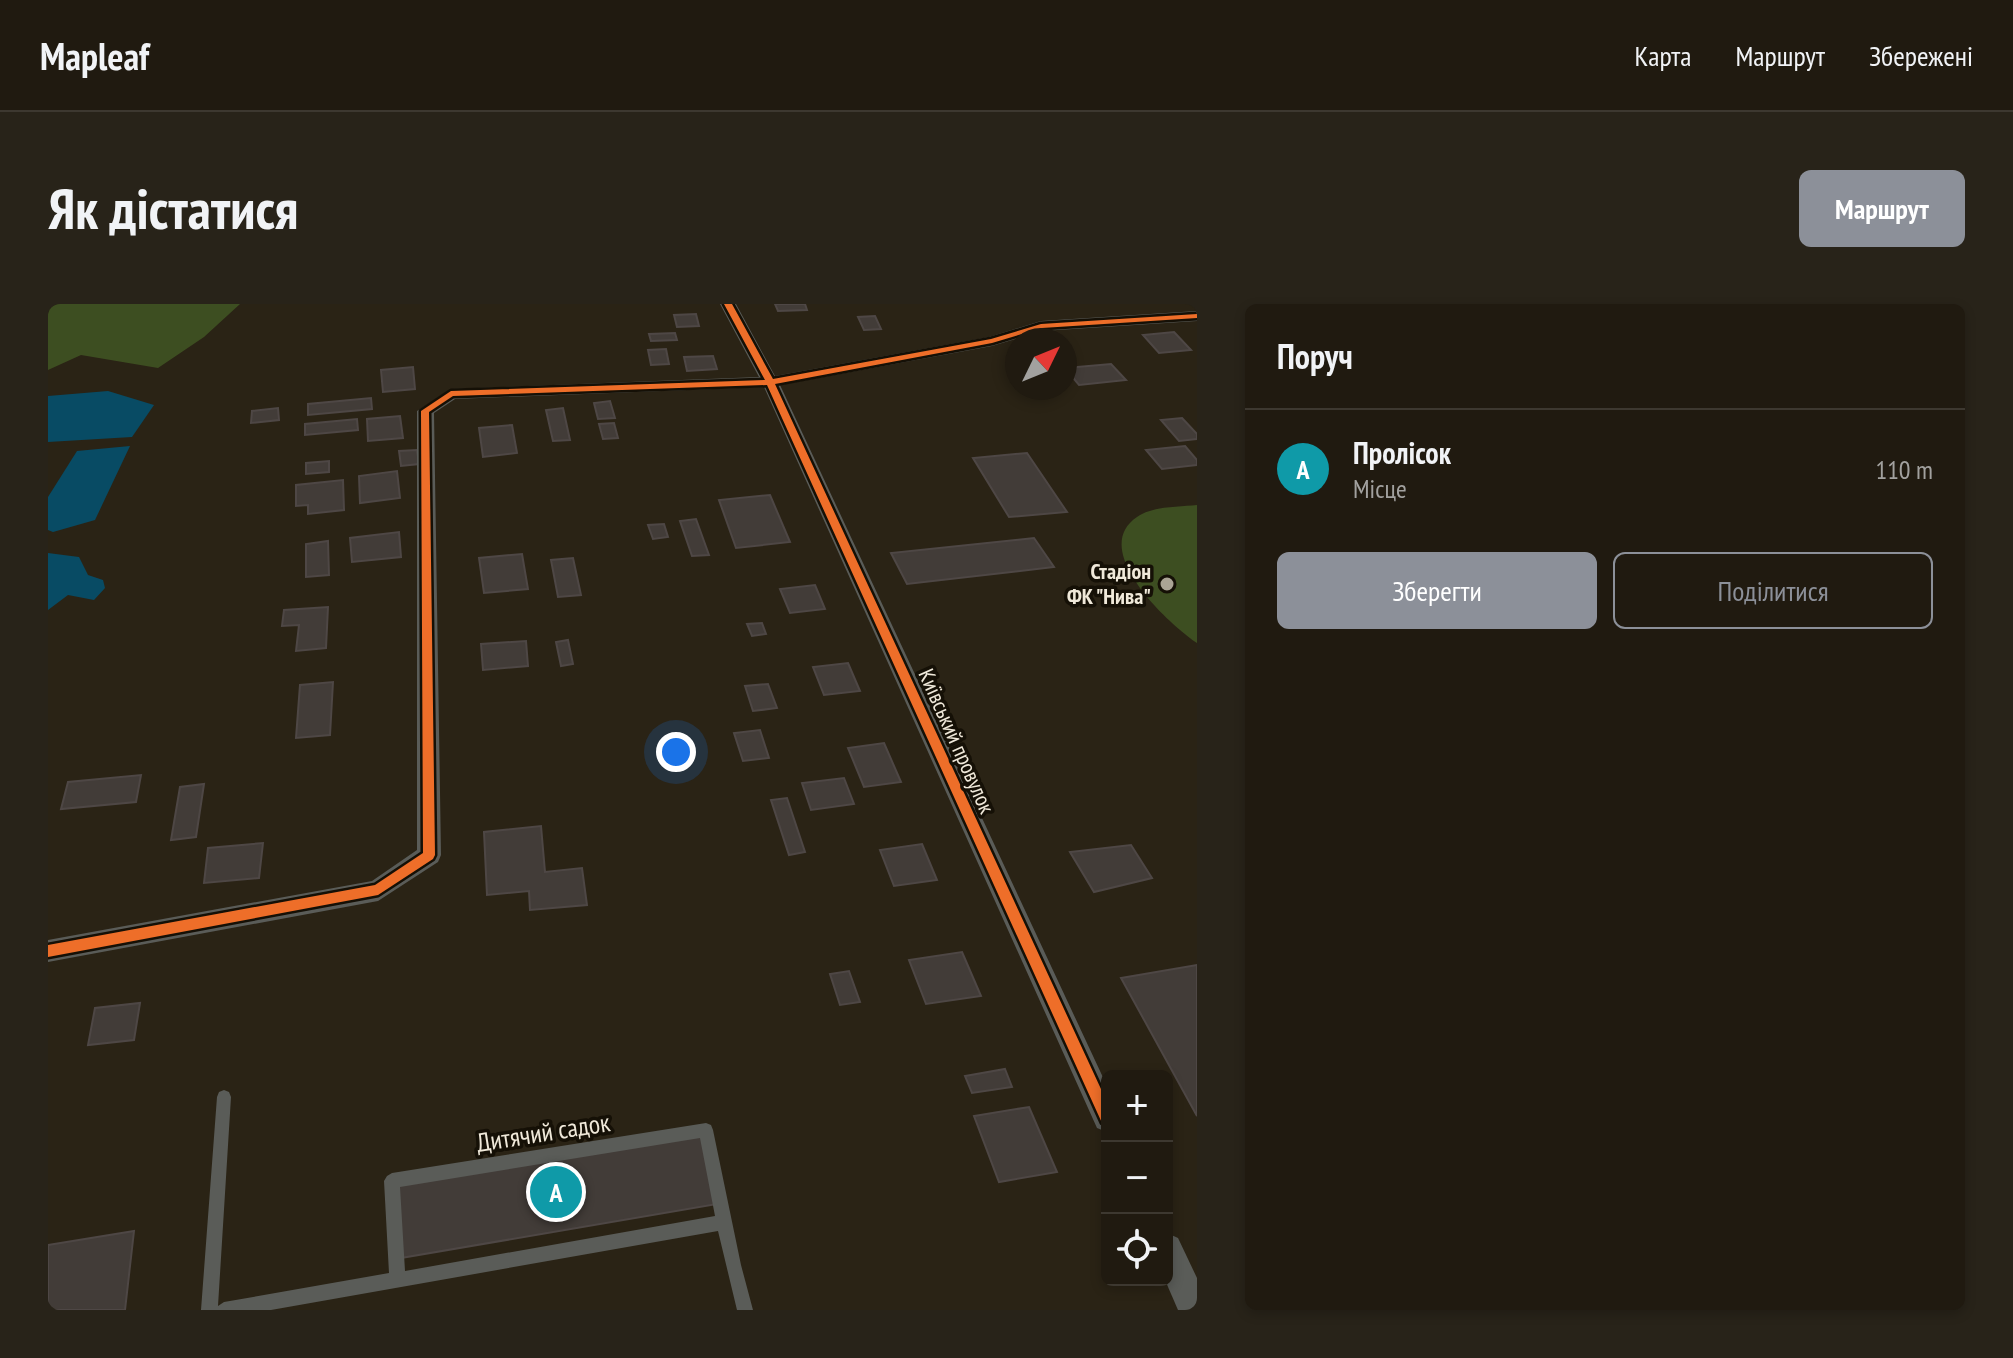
<!DOCTYPE html>
<html lang="uk">
<meta charset="utf-8">
<style>
:root{--surface:#201a10;--page:#282319;--text:#f1f3f6;--muted:#a2a19f;--line:#3d3830;--accent:#8c9099}
body{margin:0;font-family:"PT Sans Narrow",sans-serif;background:var(--page);color:var(--text)}
.controls{position:absolute;right:24px;bottom:24px;display:grid;overflow:hidden;border-radius:12px;box-shadow:0 4px 12px #0003}
.controls button{width:72px;height:72px;display:grid;place-items:center;padding:0;border:0;border-bottom:2px solid var(--line);background:var(--surface);color:var(--text);font:40px sans-serif}
.compass{position:absolute;left:957px;top:24px;width:72px;height:72px;border-radius:50%;background:var(--surface);box-shadow:0 4px 12px #0003;rotate:47deg}
.you{position:absolute;left:628px;top:448px;width:28px;height:28px;margin:-20px;border:6px solid #fff;border-radius:50%;background:#1a73e8;box-shadow:0 0 0 12px #1a73e833}
.badge{display:grid;place-items:center;width:52px;height:52px;border-radius:50%;background:var(--accent);color:#fff;font-size:26px;font-weight:700}
.pin{position:absolute;translate:-50% -50%;border:4px solid #fff;box-shadow:0 2px 8px #0006}
.list{margin:0;padding:0;list-style:none}
h2{display:flex;justify-content:space-between;align-items:center;height:104px;margin:0;padding:0 32px;font-size:34px}
h2 small{font-size:26px;font-weight:400;color:var(--muted)}
.list li{display:grid;grid-template-columns:52px 1fr auto;gap:24px;align-items:center;box-sizing:border-box;height:120px;padding:0 32px;border-top:2px solid var(--line)}
.list b{display:block;font-size:30px;white-space:nowrap}
.list p{margin:0;font-size:26px;white-space:nowrap;color:var(--muted)}
.list em{font-size:26px;font-style:normal;color:var(--muted)}
.actions{display:flex;gap:16px;padding:24px 32px}
.actions a{flex:1;padding:18px 0;border:2px solid var(--accent);border-radius:12px;text-align:center;font-size:28px;color:var(--accent)}
.actions .main{background:var(--accent);color:#fff}
.icon{flex:none;width:44px;height:44px;fill:none;stroke:currentColor;stroke-width:2;stroke-linecap:round;stroke-linejoin:round}
.map{position:relative;flex:none;width:1149px;height:1006px;overflow:hidden;border-radius:12px}
header{display:flex;align-items:center;gap:48px;box-sizing:border-box;height:112px;padding:0 40px;background:var(--surface);border-bottom:2px solid var(--line)}
header strong{font-size:38px}
nav{display:flex;gap:44px;margin-inline-start:auto;font-size:28px}
.intro{display:flex;align-items:center;justify-content:space-between;box-sizing:border-box;height:192px;padding:0 48px}
h1{margin:0;font-size:56px}
.button{padding:20px 36px;border-radius:12px;background:var(--accent);color:#fff;font-size:28px;font-weight:700}
main{display:flex;gap:48px;padding:0 48px}
aside{flex:1;background:var(--surface);border-radius:12px;box-shadow:0 4px 12px #0003}
.map>svg:first-child{display:block}
.green{fill:#3d4e21}
.water{fill:#084b64}
.building{fill:#423c38;stroke:#4e4745;stroke-width:2}
.lines{fill:none;stroke-linecap:round;stroke-linejoin:round}
.lane{fill:#5a5c58;fill-rule:evenodd}
.street{fill:#5a5c58;fill-rule:evenodd}
.cycleway-casing{stroke:#151006;stroke-width:5}
.cycleway{fill:#ee6e29;fill-rule:evenodd}
.poi-dot{fill:#aba495;stroke:#151006;stroke-width:3}
.labels{text-anchor:middle;dominant-baseline:central;stroke-width:7;stroke-linejoin:round;paint-order:stroke}
.poi-label{font-size:22px;font-weight:bold;fill:#f0e9da;stroke:#151006;text-anchor:end}
.street-label{font-size:22px;fill:#f0e9da;stroke:#151006}
.near-street-label{font-size:26px;fill:#f0e9da;stroke:#151006}
</style>
<header>
<strong>Mapleaf</strong>
<nav><a>Карта</a><a>Маршрут</a><a>Збережені</a></nav>
</header>
<div class="intro"><h1>Як дістатися</h1><a class="button">Маршрут</a></div>
<main>
<div class="map">
<svg width="1149" height="1006" viewBox="0 0 1149 1006">
<rect width="100%" height="100%" fill="#2a2315"/>
<!-- green -->
<g class="green">
<path d="M0,0H192L156,33L110,64L33,51L0,66Z"/>
<path d="M1149,201V339C1121,320 1040,246 1089,213C1104,202 1131,203 1149,201Z"/>
</g>
<!-- water -->
<g class="water">
<path d="M60,87L106,101L84,133L0,138V92Z"/>
<path d="M82,142L47,216L5,228L0,226V193L29,147Z"/>
<path d="M0,249L31,253L40,271L55,276L57,284L46,296L20,291L0,306Z"/>
</g>
<!-- building -->
<g class="building">
<path d="M727,0H757L759,6L730,7Z"/>
<path d="M648,10L651,22L629,23L626,11Z"/>
<path d="M827,12L833,25L816,26L810,13Z"/>
<path d="M1126,28L1143,46L1111,49L1095,31Z"/>
<path d="M627,29L629,36L603,37L601,30Z"/>
<path d="M618,45L621,60L603,61L600,46Z"/>
<path d="M665,52L669,65L639,67L636,53Z"/>
<path d="M1063,60L1078,76L1031,81L1017,64Z"/>
<path d="M365,63L367,85L335,88L333,66Z"/>
<path d="M323,94L324,105L260,111V100Z"/>
<path d="M562,97L567,114L550,115L546,99Z"/>
<path d="M230,104L231,116L203,119L204,107Z"/>
<path d="M515,104L522,136L505,137L498,106Z"/>
<path d="M352,112L355,134L320,137L319,115Z"/>
<path d="M1134,114L1149,130V135L1131,137L1113,116Z"/>
<path d="M309,115L310,126L257,131V120Z"/>
<path d="M566,119L570,134L555,135L551,120Z"/>
<path d="M464,121L469,149L435,153L431,124Z"/>
<path d="M1137,142L1149,156V161L1114,165L1098,146Z"/>
<path d="M369,146L371,160L353,162L351,147Z"/>
<path d="M979,149L1019,208L961,213L925,154Z"/>
<path d="M281,157V168L258,170V159Z"/>
<path d="M349,167L352,194L312,199L311,172Z"/>
<path d="M295,176L296,206L260,210V201L248,202V181Z"/>
<path d="M722,191L742,238L688,244L671,196Z"/>
<path d="M648,215L661,251L644,252L632,217Z"/>
<path d="M616,220L620,233L605,235L600,221Z"/>
<path d="M351,228L353,253L304,258L302,234Z"/>
<path d="M986,234L1006,263L859,280L843,249Z"/>
<path d="M280,237L281,271L258,273V240Z"/>
<path d="M474,250L480,285L436,289L431,254Z"/>
<path d="M525,254L533,291L510,293L503,256Z"/>
<path d="M767,281L777,305L742,309L732,285Z"/>
<path d="M280,303L278,344L248,347L251,321L234,322L236,306Z"/>
<path d="M714,319L718,330L704,332L699,320Z"/>
<path d="M520,336L525,360L513,362L508,338Z"/>
<path d="M478,337L480,362L435,366L433,340Z"/>
<path d="M800,359L812,387L776,391L765,363Z"/>
<path d="M285,378L282,431L248,434L252,381Z"/>
<path d="M720,380L729,404L705,407L697,382Z"/>
<path d="M712,426L721,454L695,457L686,429Z"/>
<path d="M836,439L853,478L816,483L800,444Z"/>
<path d="M93,471L88,498L13,505L20,478Z"/>
<path d="M796,474L806,500L763,506L754,479Z"/>
<path d="M156,480L148,533L123,536L132,483Z"/>
<path d="M739,494L757,548L741,551L723,496Z"/>
<path d="M493,522L497,568L534,564L539,601L482,606L481,587L439,591L436,528Z"/>
<path d="M215,539L211,574L156,579L160,544Z"/>
<path d="M874,540L889,576L846,582L832,546Z"/>
<path d="M1083,541L1104,574L1046,588L1022,548Z"/>
<path d="M914,648L933,692L878,700L861,656Z"/>
<path d="M1149,661V812L1073,674Z"/>
<path d="M801,667L812,698L792,701L782,670Z"/>
<path d="M92,699L86,736L40,741L47,704Z"/>
<path d="M957,765L964,783L924,789L917,772Z"/>
<path d="M981,803L1009,868L951,878L926,812Z"/>
<path d="M658,826L675,899L347,955L344,877Z"/>
<path d="M86,927L77,1006H0V941Z"/>
</g>
<g class="lines">
<!-- lane -->
<path class="lane" d="M176,786L181,788L183,793L170,1002L176,998L341,969L336,877L339,872L344,869L658,819L663,821L665,826L693,961L705,1006H689L670,927L223,1006H153L169,793L171,788ZM652,834L667,912L357,967L352,883Z"/>
<!-- street -->
<g class="street">
<path d="M672,0H688L727,72L941,33L993,17L1149,7V17L994,27L944,42L732,81L1059,782V828L1049,824L716,83L407,95L386,109L393,551L390,558L330,597L0,658V636L324,577L369,546V107L403,85L711,73Z"/>
<path d="M1119,929L1130,934L1149,974V1006H1130L1117,976Z"/>
</g>
<defs>
<path id="cycleway" d="M676,0H684L725,75L943,35L993,20L1149,10V14L994,24L944,39L727,80L1059,798V821L1054,819L719,81L405,92L381,108L387,551L385,555L330,591L0,653V641L327,581L375,549L373,107L403,87L717,76Z"/>
</defs>
<!-- cycleway casing -->
<use href="#cycleway" class="cycleway-casing"/>
<!-- cycleway -->
<use href="#cycleway" class="cycleway"/>
</g>
<!-- markers -->
<circle class="poi-dot" cx="1119" cy="280" r="8"/>
<g class="labels">
<!-- poi labels -->
<g class="poi-label">
<text x="1103" y="267">Стадіон<tspan x="1103" dy="25">ФК "Нива"</tspan></text>
</g>
<!-- street labels -->
<g class="street-label">
<text transform="translate(909 437) rotate(66)">Київський провулок</text>
</g>
<!-- near-street labels -->
<g class="near-street-label">
<text transform="translate(495 828) rotate(-9)">Дитячий садок</text>
</g>
</g>
</svg>
<div class="controls">
<button>+</button>
<button>−</button>
<button><svg class="icon" aria-label="locate" viewBox="0 0 24 24"><circle cx="12" cy="12" r="6"/><path d="M12 2v4M12 18v4M2 12h4M18 12h4"/></svg></button>
</div>
<svg class="compass" viewBox="-18 -18 36 36"><path d="M0-13l5 13h-10z" fill="#e53935"/><path d="M0 13l5-13h-10z" fill="#a2a19f"/></svg>
<div class="you"></div>
<div class="pin badge" style="left:508px;top:888px;background:#0f9aa8">A</div>
</div>
<aside>
<h2>Поруч<small></small></h2>
<ul class="list">
<li><span class="badge" style="background:#0f9aa8">A</span><div><b>Пролісок</b><p>Місце</p></div><em>110 m</em></li>
</ul>
<div class="actions"><a class="main">Зберегти</a><a>Поділитися</a></div>
</aside>
</main>
